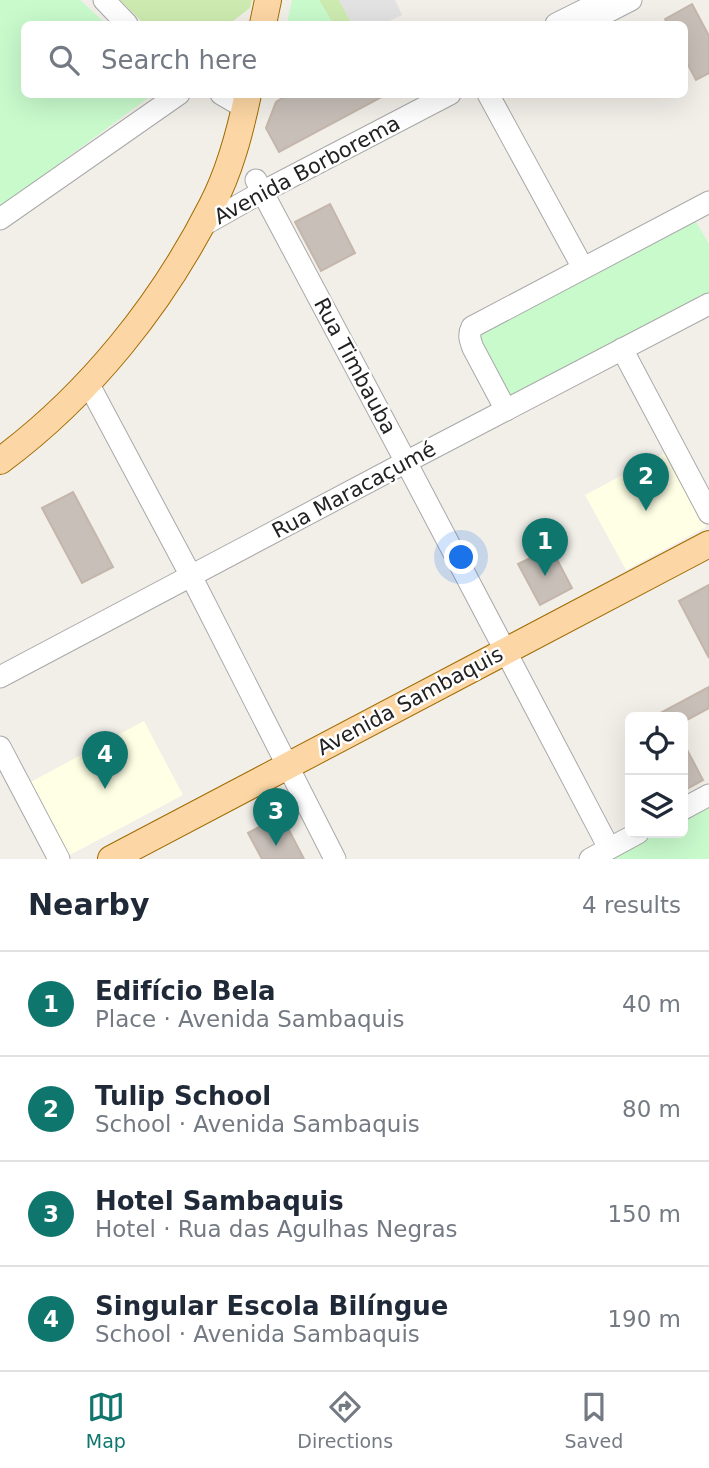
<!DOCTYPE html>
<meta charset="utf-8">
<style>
:root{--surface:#fff;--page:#f2f2f3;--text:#1f2937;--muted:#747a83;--line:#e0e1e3;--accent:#0f766e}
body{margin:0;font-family:"DejaVu Sans",sans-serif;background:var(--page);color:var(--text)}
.controls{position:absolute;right:21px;bottom:21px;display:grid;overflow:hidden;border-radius:10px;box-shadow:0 7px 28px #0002}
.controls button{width:63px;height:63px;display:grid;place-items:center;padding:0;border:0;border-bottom:2px solid var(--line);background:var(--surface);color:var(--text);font:35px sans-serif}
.you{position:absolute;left:462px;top:558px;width:24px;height:24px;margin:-18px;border:5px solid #fff;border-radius:50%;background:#1a73e8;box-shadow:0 0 0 10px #1a73e833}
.badge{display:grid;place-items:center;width:46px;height:46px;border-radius:50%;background:var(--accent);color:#fff;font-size:23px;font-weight:700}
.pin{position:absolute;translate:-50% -58px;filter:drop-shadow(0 2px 4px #0008)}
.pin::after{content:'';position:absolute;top:37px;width:24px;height:21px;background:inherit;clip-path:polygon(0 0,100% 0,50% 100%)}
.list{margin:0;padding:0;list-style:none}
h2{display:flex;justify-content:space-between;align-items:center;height:91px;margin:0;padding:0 28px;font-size:30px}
h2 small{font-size:23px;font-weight:400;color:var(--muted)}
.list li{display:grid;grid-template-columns:46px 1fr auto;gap:21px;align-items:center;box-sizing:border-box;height:105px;padding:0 28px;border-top:2px solid var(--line)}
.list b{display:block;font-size:26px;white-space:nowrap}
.list p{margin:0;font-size:23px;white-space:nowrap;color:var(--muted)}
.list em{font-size:23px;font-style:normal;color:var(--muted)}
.icon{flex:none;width:38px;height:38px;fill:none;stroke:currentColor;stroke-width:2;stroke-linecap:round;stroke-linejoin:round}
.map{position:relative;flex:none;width:709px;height:859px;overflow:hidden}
.search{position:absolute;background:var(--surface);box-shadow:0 7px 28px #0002;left:21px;right:21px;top:21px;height:77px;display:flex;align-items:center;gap:18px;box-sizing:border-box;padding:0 24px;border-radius:10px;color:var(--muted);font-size:26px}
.sheet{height:511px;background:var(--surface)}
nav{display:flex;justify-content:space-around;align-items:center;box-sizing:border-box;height:98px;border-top:2px solid var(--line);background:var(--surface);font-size:19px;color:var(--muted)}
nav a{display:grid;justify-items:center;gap:4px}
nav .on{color:var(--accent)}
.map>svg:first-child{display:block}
.education{fill:#ffffe5}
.grass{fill:#cdebb0}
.park{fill:#c8facc}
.parking{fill:#e2e2e2}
.building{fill:#c7bfb8;stroke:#c4b6ab;stroke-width:2}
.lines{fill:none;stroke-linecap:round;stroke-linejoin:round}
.minor-casing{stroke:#a9a9a9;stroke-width:23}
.major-casing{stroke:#a06b00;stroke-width:28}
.minor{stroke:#fff;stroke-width:21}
.major{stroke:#fcd6a4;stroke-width:26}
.labels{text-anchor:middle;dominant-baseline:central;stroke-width:5;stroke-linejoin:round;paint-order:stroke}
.street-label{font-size:21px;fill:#222;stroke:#fff}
</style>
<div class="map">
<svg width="709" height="859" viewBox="0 0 709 859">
<rect width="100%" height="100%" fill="#f2efe9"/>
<!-- education -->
<g class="education">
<path d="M666,452L706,527L626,570L585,495Z"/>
<path d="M144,721L183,795L66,857L27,784Z"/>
</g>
<!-- grass -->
<g class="grass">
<path d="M120,0H252L250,8L229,24H144Z"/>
<path d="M319,0H339L352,24H333Z"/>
</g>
<!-- park -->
<g class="park">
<path d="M0,0H80L106,24H24V94L152,95L0,207Z"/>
<path d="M292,0H319L333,24H287Z"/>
<path d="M695,220L709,244V297L512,399L479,335Z"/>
<path d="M709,804V859H608L656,833H683V818Z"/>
</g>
<!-- parking -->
<path class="parking" d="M339,0H395L402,15L383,24H352Z"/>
<!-- building -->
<g class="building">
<path d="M692,4L709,36V73L696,80L684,57V24H668L665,19Z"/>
<path d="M289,94H387L279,152L266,128L276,102Z"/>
<path d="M330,204L355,253L321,271L295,222Z"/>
<path d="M73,492L113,567L82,583L42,508Z"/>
<path d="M551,548L572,588L540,605L518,564Z"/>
<path d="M709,585V658L679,601Z"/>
<path d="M709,687V708L683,722V717H653Z"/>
<path d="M683,742L703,780L683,791Z"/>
<path d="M281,815L304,859H262L248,833Z"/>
</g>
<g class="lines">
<defs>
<g id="minor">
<path d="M104,0L127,24"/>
<path d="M592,20L631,0"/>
<path d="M556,24L604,0"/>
<path d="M221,94L245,108"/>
<path d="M488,94L583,268"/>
<path d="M256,180L406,462L609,848"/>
<path d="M0,219L179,94"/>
<path d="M200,227L262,192L450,94"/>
<path d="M622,349L709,513"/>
<path d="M88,383L191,576L335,859"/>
<path d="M506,410L473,348C470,340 468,335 472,327L709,202"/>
<path d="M0,677L406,462L709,304"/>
<path d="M0,747L59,859"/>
<path d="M683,809L709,795"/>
<path d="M590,859L638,833"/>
</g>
<g id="major">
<path d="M263,24L268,0"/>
<path d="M0,461C89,395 162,304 212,205C230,171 240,132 248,94"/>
<path d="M111,859L709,544"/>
</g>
</defs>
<!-- minor casing -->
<use href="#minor" class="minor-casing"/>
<!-- major casing -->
<use href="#major" class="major-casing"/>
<!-- minor -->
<use href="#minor" class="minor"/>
<!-- major -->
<use href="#major" class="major"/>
</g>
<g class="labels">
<!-- street labels -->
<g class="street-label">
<text transform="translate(307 170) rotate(-28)">Avenida Borborema</text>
<text transform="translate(355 366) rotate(62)">Rua Timbauba</text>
<text transform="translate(354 490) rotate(-28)">Rua Maracaçumé</text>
<text transform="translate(410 701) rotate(-28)">Avenida Sambaquis</text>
</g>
</g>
</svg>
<div class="controls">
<button><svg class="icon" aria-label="locate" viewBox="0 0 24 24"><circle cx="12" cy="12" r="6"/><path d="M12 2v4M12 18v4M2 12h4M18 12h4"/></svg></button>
<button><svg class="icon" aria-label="layers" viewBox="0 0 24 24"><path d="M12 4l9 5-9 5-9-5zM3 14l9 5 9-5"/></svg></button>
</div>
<div class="you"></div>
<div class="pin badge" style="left:545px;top:576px">1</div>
<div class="pin badge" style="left:646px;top:511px">2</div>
<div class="pin badge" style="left:276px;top:846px">3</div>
<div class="pin badge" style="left:105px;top:789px">4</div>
<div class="search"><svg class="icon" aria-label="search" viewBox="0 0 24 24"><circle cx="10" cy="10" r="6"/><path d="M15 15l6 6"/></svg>Search here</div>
</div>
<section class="sheet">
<h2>Nearby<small>4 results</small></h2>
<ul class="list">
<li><span class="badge">1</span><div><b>Edifício Bela</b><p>Place · Avenida Sambaquis</p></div><em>40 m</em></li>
<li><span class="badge">2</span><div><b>Tulip School</b><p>School · Avenida Sambaquis</p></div><em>80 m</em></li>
<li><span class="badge">3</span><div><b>Hotel Sambaquis</b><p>Hotel · Rua das Agulhas Negras</p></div><em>150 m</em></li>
<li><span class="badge">4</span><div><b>Singular Escola Bilíngue</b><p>School · Avenida Sambaquis</p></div><em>190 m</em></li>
</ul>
</section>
<nav>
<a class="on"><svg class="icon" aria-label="map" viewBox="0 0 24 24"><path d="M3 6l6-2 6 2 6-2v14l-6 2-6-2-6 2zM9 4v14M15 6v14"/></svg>Map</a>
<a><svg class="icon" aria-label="directions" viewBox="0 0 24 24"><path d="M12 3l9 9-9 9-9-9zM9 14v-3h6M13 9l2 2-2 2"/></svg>Directions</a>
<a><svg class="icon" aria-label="saved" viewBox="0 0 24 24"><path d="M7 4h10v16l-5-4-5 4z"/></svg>Saved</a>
</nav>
